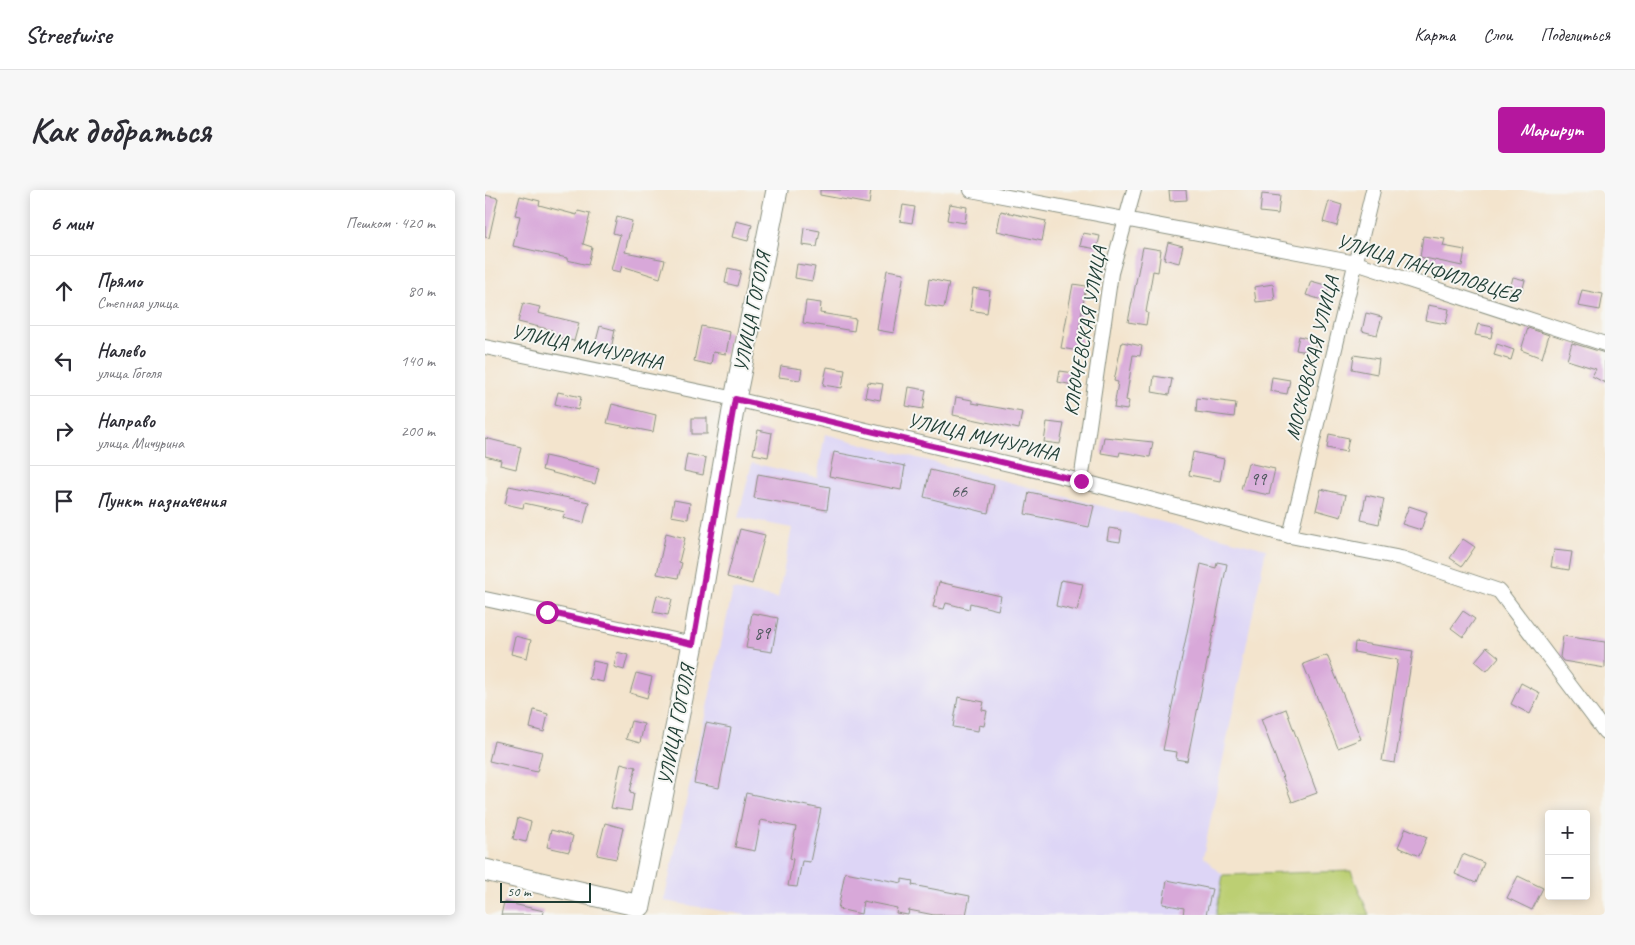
<!DOCTYPE html>
<html lang="ru">
<meta charset="utf-8">
<style>
:root{--surface:#fff;--page:#f7f7f7;--text:#2b2b33;--muted:#7c7c81;--line:#e1e1e2;--accent:#b5179e}
body{margin:0;font-family:Caveat,sans-serif;background:var(--page);color:var(--text)}
.controls{position:absolute;right:15px;bottom:15px;display:grid;overflow:hidden;border-radius:5px;box-shadow:0 2px 12px #0003}
.controls button{width:45px;height:45px;display:grid;place-items:center;padding:0;border:0;border-bottom:1px solid var(--line);background:var(--surface);color:var(--text);font:25px sans-serif}
.scale{position:absolute;left:15px;bottom:12px;width:91px;box-sizing:border-box;padding-left:5px;border:2px solid #1f3d34;border-top:0;font-size:14px;line-height:18px;white-space:nowrap;color:#1f3d34;-webkit-text-stroke:4px #f6f6f2;paint-order:stroke}
.stop{position:absolute;width:15px;height:15px;margin:-11px;border:4px solid #b5179e;border-radius:50%;background:#fff}
.stop.end{background:#b5179e;border-color:#fff;box-shadow:0 1px 5px #0008}
.list{margin:0;padding:0;list-style:none}
h2{display:flex;justify-content:space-between;align-items:center;height:65px;margin:0;padding:0 20px;font-size:21px}
h2 small{font-size:16px;font-weight:400;color:var(--muted)}
.list li{display:grid;grid-template-columns:32px 1fr auto;gap:15px;align-items:center;box-sizing:border-box;height:70px;padding:0 20px;border-top:1px solid var(--line)}
.list b{display:block;font-size:19px;white-space:nowrap}
.list p{margin:0;font-size:16px;white-space:nowrap;color:var(--muted)}
.list em{font-size:16px;font-style:normal;color:var(--muted)}
.icon{flex:none;width:28px;height:28px;fill:none;stroke:currentColor;stroke-width:2;stroke-linecap:round;stroke-linejoin:round}
.map{position:relative;flex:none;width:1120px;height:725px;overflow:hidden;border-radius:5px}
header{display:flex;align-items:center;gap:30px;box-sizing:border-box;height:70px;padding:0 25px;background:var(--surface);border-bottom:1px solid var(--line)}
header strong{font-size:24px}
nav{display:flex;gap:28px;margin-inline-start:auto;font-size:18px}
.intro{display:flex;align-items:center;justify-content:space-between;box-sizing:border-box;height:120px;padding:0 30px}
h1{margin:0;font-size:35px}
.button{padding:12px 22px;border-radius:5px;background:var(--accent);color:#fff;font-size:18px;font-weight:700}
main{display:flex;gap:30px;padding:0 30px}
aside{flex:1;background:var(--surface);border-radius:5px;box-shadow:0 2px 12px #0003}
.map>svg:first-child{display:block}
.built{fill:#ddd5f6}
.park{fill:#bccf73;stroke:#6e8654}
.building{fill:#d8a8d9}
.lines{fill:none;stroke-linecap:round;stroke-linejoin:round}
.minor-casing{stroke:#899080;stroke-width:16}
.primary-casing{stroke:#899080;stroke-width:23}
.minor{stroke:#fff;stroke-width:14}
.primary{stroke:#fff;stroke-width:21}
.route{stroke:#b5179e;stroke-width:6}
.labels{text-anchor:middle;dominant-baseline:central;stroke-width:4;stroke-linejoin:round;paint-order:stroke}
.number-label{font-size:18px;fill:#4d585d}
.street-label{font-size:20px;fill:#1f3d34;stroke:#f6f6f2}
</style>
<header>
<strong>Streetwise</strong>
<nav><a>Карта</a><a>Слои</a><a>Поделиться</a></nav>
</header>
<div class="intro"><h1>Как добраться</h1><a class="button">Маршрут</a></div>
<main>
<aside>
<h2>6 мин<small>Пешком · 420 m</small></h2>
<ul class="list">
<li><svg class="icon" aria-label="ahead" viewBox="0 0 24 24"><path d="M12 20V5M6 11l6-6 6 6"/></svg><div><b>Прямо</b><p>Степная улица</p></div><em>80 m</em></li>
<li><svg class="icon" aria-label="left" viewBox="0 0 24 24"><path d="M17 20v-9H6M10 6l-5 5 5 5"/></svg><div><b>Налево</b><p>улица Гоголя</p></div><em>140 m</em></li>
<li><svg class="icon" aria-label="right" viewBox="0 0 24 24"><path d="M7 20v-9h11M14 6l5 5-5 5"/></svg><div><b>Направо</b><p>улица Мичурина</p></div><em>200 m</em></li>
<li><svg class="icon" aria-label="arrive" viewBox="0 0 24 24"><path d="M6 21V4h12l-3 4 3 4H6"/></svg><div><b>Пункт назначения</b></div></li>
</ul>
</aside>
<div class="map">
<svg width="1120" height="725" viewBox="0 0 1120 725">
<rect width="100%" height="100%" fill="#f6f6f2"/>
<filter id="ink" filterUnits="userSpaceOnUse"><feTurbulence type="fractalNoise" baseFrequency=".02" numOctaves="2"/><feDisplacementMap in="SourceGraphic" scale="10" xChannelSelector="R" yChannelSelector="G"/><feConvolveMatrix kernelMatrix="1 2 1 2 8 2 1 2 1" color-interpolation-filters="sRGB"/></filter>
<filter id="wash" filterUnits="userSpaceOnUse"><feTurbulence type="fractalNoise" baseFrequency=".0096" numOctaves="4" result="noise"/><feDisplacementMap in="SourceGraphic" scale="20" xChannelSelector="R" yChannelSelector="G"/><feGaussianBlur stdDeviation="1.12" result="paint"/><feColorMatrix in="noise" values="0 0 0 0 0 0 0 0 0 0 0 0 0 0 0 0 0 1.4 0 .05"/><feComposite in="paint" operator="in"/></filter>
<g filter="url(#wash)">
<rect width="100%" height="100%" fill="#f3e4cd"/>
<!-- built -->
<path class="built" d="M340,244L781,359L718,667L738,685L731,725H261L179,711L248,400L293,408L307,338L253,328L267,273L332,288Z"/>
<!-- park -->
<path class="park" d="M866,681L884,725H731L738,685Z"/>
<g id="blocks">
<!-- building -->
<g class="building">
<path d="M335,0H386L384,14L335,5Z"/>
<path d="M684,0H701L702,10L685,11Z"/>
<path d="M777,4L795,6L793,24L775,22Z"/>
<path d="M0,5L13,8L4,48L0,47Z"/>
<path d="M35,6L55,11L54,15L92,25L93,21L105,24L98,54L107,57L103,75L82,70V68L28,56L35,26L30,25Z"/>
<path d="M844,11L857,15L852,36L838,32Z"/>
<path d="M465,14L482,17L480,33L462,30Z"/>
<path d="M418,15L430,17L427,33L415,31Z"/>
<path d="M516,21L561,31L557,51L512,41Z"/>
<path d="M132,27L147,31L140,62L180,70L175,88L137,76L135,82L126,80L135,45L128,43Z"/>
<path d="M251,31L267,35L263,51L247,47Z"/>
<path d="M319,38L335,41L332,57L317,55Z"/>
<path d="M598,43L615,46L612,59L595,56Z"/>
<path d="M938,46L960,49L958,56L980,60L977,76L935,67Z"/>
<path d="M683,52L698,56L694,73L679,69Z"/>
<path d="M658,57L676,60L673,82L668,81L661,122L663,123L661,135L643,132Z"/>
<path d="M312,74L330,77L327,91L310,88Z"/>
<path d="M243,78L256,81L252,96L240,93Z"/>
<path d="M402,80L419,83L409,143L392,140Z"/>
<path d="M1028,87L1040,90L1037,102L1025,99Z"/>
<path d="M444,89L464,93L459,118L440,115Z"/>
<path d="M826,91L844,96L840,111L821,105Z"/>
<path d="M588,94L601,96L593,147L597,148L594,161L576,158Z"/>
<path d="M788,94L790,110L771,112L769,97Z"/>
<path d="M488,98L505,101L502,123L485,120Z"/>
<path d="M1097,100L1118,104L1115,120L1093,116Z"/>
<path d="M321,111L336,113L335,123L371,129L369,141L318,133Z"/>
<path d="M38,113L55,117L53,123L94,133L89,151L66,146L67,140L33,132Z"/>
<path d="M943,115L964,119L961,134L940,130Z"/>
<path d="M881,123L897,127L892,145L877,141Z"/>
<path d="M993,134L1008,137L1006,148L990,145Z"/>
<path d="M115,136L130,140L126,159L110,155Z"/>
<path d="M216,136L245,142L241,164L228,162L226,175L209,171Z"/>
<path d="M1043,138L1064,145L1057,168L1036,160Z"/>
<path d="M814,146L831,150L829,163L811,160Z"/>
<path d="M637,152L657,156L655,166L648,165L641,210L644,211L642,220L629,218L633,192L629,191Z"/>
<path d="M1087,153L1120,163V193L1107,186L1111,179L1082,170Z"/>
<path d="M1012,154L1029,160L1026,170L1009,165Z"/>
<path d="M869,165L894,169L892,184L867,179Z"/>
<path d="M296,176L317,179L315,190L294,187Z"/>
<path d="M342,177L360,180L357,198L338,195Z"/>
<path d="M575,181L590,183L588,195L573,192Z"/>
<path d="M669,186L687,189L684,205L667,202Z"/>
<path d="M787,187L805,190L802,204L785,201Z"/>
<path d="M383,192L398,194L395,210L380,207Z"/>
<path d="M424,197L441,200L438,219L421,216Z"/>
<path d="M73,202L96,207L93,220L70,214Z"/>
<path d="M471,207L487,210V213L537,222L534,239L468,225Z"/>
<path d="M712,208L751,213L749,227L711,222Z"/>
<path d="M127,214L171,225L168,242L122,233Z"/>
<rect x="207" y="228" width="15" height="16"/>
<path d="M562,232L579,234L575,254L559,252Z"/>
<path d="M273,240L287,243L283,267L268,264Z"/>
<path d="M844,244L864,248L861,262L842,258Z"/>
<path d="M619,247L668,252L665,267L635,262L634,266L616,263Z"/>
<path d="M0,248L36,257L31,279L15,275L16,270L0,266Z"/>
<path d="M349,262L420,276L416,300L344,286Z"/>
<path d="M708,262L739,269L735,291L704,285Z"/>
<path d="M202,264L221,268L218,285L199,281Z"/>
<path d="M60,266L114,278L110,294L57,280Z"/>
<path d="M763,273L790,279L784,305L756,299Z"/>
<path d="M445,280L509,295L503,323L439,307Z"/>
<path d="M273,284L345,297L342,320L269,308Z"/>
<path d="M24,296L104,312L99,333L78,328L80,322L39,313L38,318L20,314Z"/>
<path d="M836,299L861,305L856,327L831,320Z"/>
<path d="M544,302L609,316L604,337L540,324Z"/>
<path d="M881,305L899,309L894,334L876,330Z"/>
<path d="M189,310L205,313L203,329L186,326Z"/>
<path d="M924,316L942,322L936,340L917,334Z"/>
<path d="M624,338L637,340L635,352L622,350Z"/>
<path d="M255,339L280,345L267,394L242,387Z"/>
<path d="M181,343L200,348L194,372L197,373L193,388L172,384Z"/>
<path d="M978,349L990,357L977,376L965,368Z"/>
<path d="M1069,360L1087,362L1084,380L1066,377Z"/>
<path d="M732,372L742,374L702,571L691,569L692,562L678,560L716,374L731,378Z"/>
<path d="M576,390L598,394L592,421L571,416Z"/>
<path d="M454,392L516,406L513,420L485,413L484,419L461,413L459,419L448,417Z"/>
<path d="M172,405L187,409L183,425L168,422Z"/>
<path d="M978,421L990,429L978,447L966,438Z"/>
<path d="M267,423L293,428L287,462L261,458Z"/>
<path d="M30,446L46,450L42,468L26,464Z"/>
<path d="M1078,446L1120,452V478L1078,471L1075,467Z"/>
<path d="M870,452L928,461L910,573L897,571L913,470L869,462Z"/>
<path d="M1002,457L1014,467L1002,481L990,471Z"/>
<path d="M132,462L143,465L139,480L129,477Z"/>
<path d="M842,465L876,549L853,558L818,474Z"/>
<path d="M108,471L122,474L118,492L104,489Z"/>
<path d="M151,483L167,487L162,508L145,503Z"/>
<path d="M1036,493L1055,503L1045,524L1026,514Z"/>
<path d="M473,507L499,512L497,520L502,521L499,536L494,535L493,541L468,537Z"/>
<path d="M801,519L832,603L807,612L776,529Z"/>
<path d="M49,520L63,524L59,542L45,538Z"/>
<path d="M146,531L159,534L155,553L141,549Z"/>
<path d="M221,533L246,538L234,598L209,593Z"/>
<path d="M9,551L57,562L52,582L4,571Z"/>
<path d="M136,573L151,577L145,602L149,603L146,621L126,618Z"/>
<path d="M261,603L336,619L325,672L317,671L312,697L303,696L308,669L305,668L311,637L276,630L270,661L250,657Z"/>
<path d="M33,628L46,632L41,652L28,649Z"/>
<path d="M120,633L138,638L131,669L112,665Z"/>
<path d="M921,638L942,647L934,666L913,657Z"/>
<path d="M66,640L88,646L84,662L62,657Z"/>
<path d="M978,664L999,673L991,693L970,684Z"/>
<path d="M360,682L417,693V689L428,691L427,695L485,706L481,725H449L424,720L423,725L411,723L412,718L378,711L376,724L353,719Z"/>
<path d="M1033,686L1058,698L1047,720L1022,708Z"/>
<path d="M682,690L727,699L721,725H698L699,718L678,714Z"/>
<path d="M19,712L59,721L58,725H16Z"/>
</g>
</g>
</g>
<g filter="url(#ink)">
<use href="#blocks" fill-opacity="0" stroke="#899080" stroke-width="1"/>
<g class="lines">
<defs>
<g id="minor">
<path d="M486,0L871,73L1120,154"/>
<path d="M0,157L250,209L596,291L805,346L916,368L1014,401L1120,542"/>
<path d="M596,291L626,83L649,0"/>
<path d="M805,346L888,0"/>
<path d="M0,409L208,454"/>
</g>
<path id="primary" d="M0,680L155,716L208,454L250,209L292,0"/>
</defs>
<!-- minor casing -->
<use href="#minor" class="minor-casing"/>
<!-- primary casing -->
<use href="#primary" class="primary-casing"/>
<!-- minor -->
<use href="#minor" class="minor"/>
<!-- primary -->
<use href="#primary" class="primary"/>
</g>
</g>
<g class="lines" filter="url(#ink)">
<!-- route -->
<path class="route" d="M62,422L208,454L250,209L596,291"/>
</g>
<g class="labels">
<!-- number labels -->
<g class="number-label">
<text x="773" y="289">99</text>
<text x="474" y="301">66</text>
<text x="277" y="443">89</text>
</g>
<!-- street labels -->
<g class="street-label">
<text transform="translate(943 78) rotate(17)">УЛИЦА ПАНФИЛОВЦЕВ</text>
<text transform="translate(267 122) rotate(-79)">УЛИЦА ГОГОЛЯ</text>
<text transform="translate(600 141) rotate(-80)">КЛЮЧЕВСКАЯ УЛИЦА</text>
<text transform="translate(102 157) rotate(12)">УЛИЦА МИЧУРИНА</text>
<text transform="translate(827 168) rotate(-76)">МОСКОВСКАЯ УЛИЦА</text>
<text transform="translate(498 247) rotate(13)">УЛИЦА МИЧУРИНА</text>
<text transform="translate(191 535) rotate(-79)">УЛИЦА ГОГОЛЯ</text>
</g>
</g>
</svg>
<div class="controls">
<button>+</button>
<button>−</button>
</div>
<div class="scale">50 m</div>
<div class="stop" style="left:62px;top:422px"></div>
<div class="stop end" style="left:596px;top:291px"></div>
</div>
</main>
